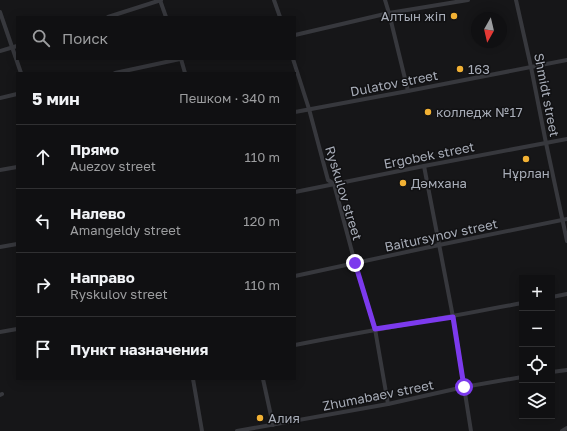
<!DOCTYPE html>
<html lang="ru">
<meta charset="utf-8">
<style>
:root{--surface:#101012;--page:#1e1e20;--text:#f1f3f6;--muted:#9c9d9f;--line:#303032}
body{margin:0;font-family:"Golos Text",sans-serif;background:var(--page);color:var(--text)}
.controls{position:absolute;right:12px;bottom:12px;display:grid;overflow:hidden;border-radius:0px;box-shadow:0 2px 10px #0003}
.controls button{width:36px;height:36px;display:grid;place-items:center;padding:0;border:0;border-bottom:1px solid var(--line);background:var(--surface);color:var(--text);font:20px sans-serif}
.compass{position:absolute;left:471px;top:12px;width:36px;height:36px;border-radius:50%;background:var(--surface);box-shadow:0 2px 10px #0003;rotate:188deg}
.stop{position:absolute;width:12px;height:12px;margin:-9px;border:3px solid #7c3aed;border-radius:50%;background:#fff}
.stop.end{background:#7c3aed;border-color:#fff;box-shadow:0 1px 4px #0008}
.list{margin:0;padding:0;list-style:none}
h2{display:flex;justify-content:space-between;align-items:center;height:52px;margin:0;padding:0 16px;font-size:17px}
h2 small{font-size:13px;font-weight:400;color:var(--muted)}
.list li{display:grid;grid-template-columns:26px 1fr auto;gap:12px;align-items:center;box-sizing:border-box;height:64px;padding:0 16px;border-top:1px solid var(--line)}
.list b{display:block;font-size:15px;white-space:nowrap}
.list p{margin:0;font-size:13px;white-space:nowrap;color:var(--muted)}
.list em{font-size:13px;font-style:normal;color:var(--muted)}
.icon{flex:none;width:22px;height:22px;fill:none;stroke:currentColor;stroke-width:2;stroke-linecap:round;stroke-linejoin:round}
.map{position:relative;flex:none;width:567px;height:431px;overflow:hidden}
.search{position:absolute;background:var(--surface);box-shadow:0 2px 10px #0003;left:16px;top:16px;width:280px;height:44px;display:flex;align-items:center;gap:10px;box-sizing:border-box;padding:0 14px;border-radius:0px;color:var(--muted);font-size:15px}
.panel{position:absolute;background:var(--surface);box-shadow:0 2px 10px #0003;left:16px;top:72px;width:280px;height:308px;border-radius:0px}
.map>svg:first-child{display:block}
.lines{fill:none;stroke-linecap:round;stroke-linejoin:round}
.minor{stroke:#37383d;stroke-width:4}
.route{stroke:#7c3aed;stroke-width:5}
.poi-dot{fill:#f2b134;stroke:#111113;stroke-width:1.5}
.labels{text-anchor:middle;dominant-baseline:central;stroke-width:3;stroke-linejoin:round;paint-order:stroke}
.poi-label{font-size:13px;fill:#a8adb8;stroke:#111113;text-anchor:start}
.street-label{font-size:13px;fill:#a8adb8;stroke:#111113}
</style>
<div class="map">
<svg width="567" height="431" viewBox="0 0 567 431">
<rect width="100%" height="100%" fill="#161618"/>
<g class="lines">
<!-- minor -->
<g class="minor">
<path d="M160,0L166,17"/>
<path d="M274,0L280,17"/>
<path d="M385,0L389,13L408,91"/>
<path d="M516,0L531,67L546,143L567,241"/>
<path d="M0,12L21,73"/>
<path d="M108,17L161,0"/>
<path d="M295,35L389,13L468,0"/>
<path d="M0,51L17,46"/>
<path d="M181,59L185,73"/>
<path d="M293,59L309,109L328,180L334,184L355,263L375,329L388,404"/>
<path d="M115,73L180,59"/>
<path d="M0,98L17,94"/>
<path d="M295,112L408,91L567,60"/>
<path d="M424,166L453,317L471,431"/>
<path d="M0,170L17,167"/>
<path d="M295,192L424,166L567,139"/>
<path d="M0,247L17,244"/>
<path d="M295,276L439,245L567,219"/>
<path d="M552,297L567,294"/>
<path d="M0,332L17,329"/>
<path d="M295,345C371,330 446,318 522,303"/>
<path d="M552,372L567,370"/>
<path d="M193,379L202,431"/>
<path d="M263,379L273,425"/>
<path d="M0,395L2,394"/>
<path d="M237,431L388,404L464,387L522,377"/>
<path d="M562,431L567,428"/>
</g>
</g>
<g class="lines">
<!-- route -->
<path class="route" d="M355,263L375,329L453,317L464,387"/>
</g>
<!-- markers -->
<g class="poi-dot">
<circle cx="454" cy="16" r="4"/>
<circle cx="460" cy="69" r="4"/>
<circle cx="428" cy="112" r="4"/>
<circle cx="526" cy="159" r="4"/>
<circle cx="403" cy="183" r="4"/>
<circle cx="260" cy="418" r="4"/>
</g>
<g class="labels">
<!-- poi labels -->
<g class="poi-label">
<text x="446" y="16" text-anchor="end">Алтын жіп</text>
<text x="468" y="69">163</text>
<text x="436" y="112">колледж №17</text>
<text x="526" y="173" text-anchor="middle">Нұрлан</text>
<text x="411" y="183">Дәмхана</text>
<text x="268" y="418">Алия</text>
</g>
<!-- street labels -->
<g class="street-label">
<text transform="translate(394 83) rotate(-11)">Dulatov street</text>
<text transform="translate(547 95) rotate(79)">Shmidt street</text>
<text transform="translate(429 155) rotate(-11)">Ergobek street</text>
<text transform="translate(344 193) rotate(73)">Ryskulov street</text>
<text transform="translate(441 235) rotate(-12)">Baitursynov street</text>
<text transform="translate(378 395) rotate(-11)">Zhumabaev street</text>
</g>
</g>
</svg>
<div class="controls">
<button>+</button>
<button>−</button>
<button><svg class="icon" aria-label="locate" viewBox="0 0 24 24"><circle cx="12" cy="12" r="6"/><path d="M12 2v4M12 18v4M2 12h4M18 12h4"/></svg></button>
<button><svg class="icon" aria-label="layers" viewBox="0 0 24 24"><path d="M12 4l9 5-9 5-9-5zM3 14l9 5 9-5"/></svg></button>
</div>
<svg class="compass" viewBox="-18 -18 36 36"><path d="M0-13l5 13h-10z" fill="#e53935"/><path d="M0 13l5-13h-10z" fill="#9c9d9f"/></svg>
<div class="stop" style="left:464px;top:387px"></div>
<div class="stop end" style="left:355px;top:263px"></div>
<div class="search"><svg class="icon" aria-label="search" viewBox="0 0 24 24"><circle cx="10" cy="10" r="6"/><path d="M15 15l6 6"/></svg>Поиск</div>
<section class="panel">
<h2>5 мин<small>Пешком · 340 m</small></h2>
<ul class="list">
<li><svg class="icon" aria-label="ahead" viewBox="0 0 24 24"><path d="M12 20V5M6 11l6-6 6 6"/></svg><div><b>Прямо</b><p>Auezov street</p></div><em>110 m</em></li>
<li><svg class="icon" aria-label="left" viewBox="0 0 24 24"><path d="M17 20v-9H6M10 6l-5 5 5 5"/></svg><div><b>Налево</b><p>Amangeldy street</p></div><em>120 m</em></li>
<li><svg class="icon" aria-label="right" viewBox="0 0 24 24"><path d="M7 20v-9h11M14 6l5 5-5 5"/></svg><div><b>Направо</b><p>Ryskulov street</p></div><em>110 m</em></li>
<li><svg class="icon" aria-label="arrive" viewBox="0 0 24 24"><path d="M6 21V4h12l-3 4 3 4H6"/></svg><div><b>Пункт назначения</b></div></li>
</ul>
</section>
</div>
